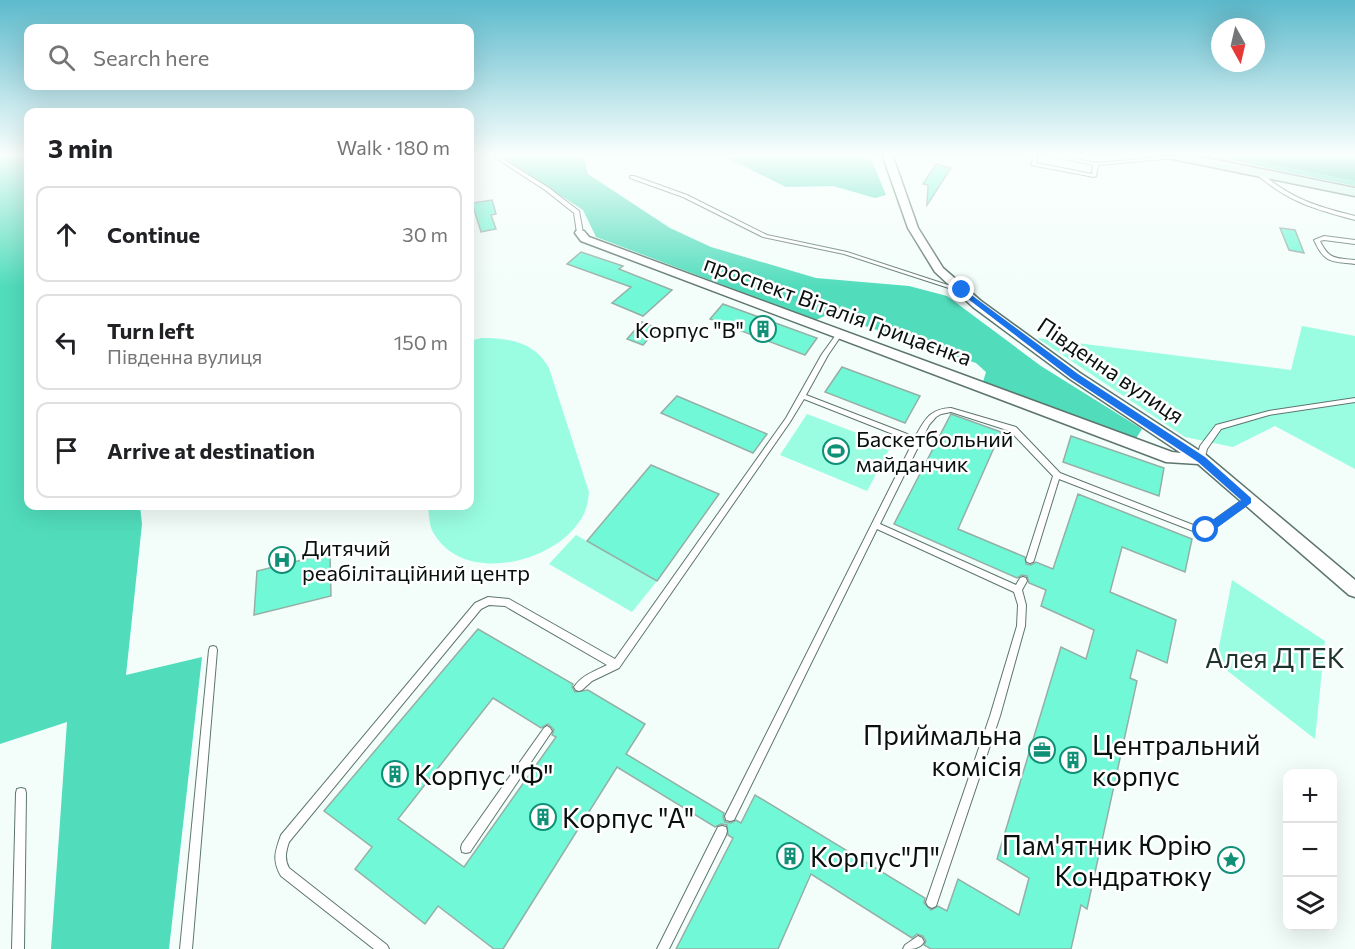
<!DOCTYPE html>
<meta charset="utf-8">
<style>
:root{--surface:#fff;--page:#f2f2f2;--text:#202124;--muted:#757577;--line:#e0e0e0}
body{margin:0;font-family:Commissioner,sans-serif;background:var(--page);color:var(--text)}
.controls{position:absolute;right:18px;bottom:18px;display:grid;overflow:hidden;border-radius:12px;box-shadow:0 6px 24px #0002}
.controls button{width:54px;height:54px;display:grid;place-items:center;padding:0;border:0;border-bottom:2px solid var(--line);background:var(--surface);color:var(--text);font:30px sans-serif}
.compass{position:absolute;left:1211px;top:18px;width:54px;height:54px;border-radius:50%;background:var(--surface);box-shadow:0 6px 24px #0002;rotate:172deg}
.stop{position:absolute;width:18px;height:18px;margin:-14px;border:4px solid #1a73e8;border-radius:50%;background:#fff}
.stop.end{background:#1a73e8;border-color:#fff;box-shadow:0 2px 6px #0008}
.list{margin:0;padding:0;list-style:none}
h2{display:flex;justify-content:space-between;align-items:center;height:78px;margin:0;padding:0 24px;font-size:26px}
h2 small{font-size:20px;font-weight:400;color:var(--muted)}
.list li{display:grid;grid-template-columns:39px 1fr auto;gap:18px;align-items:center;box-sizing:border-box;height:96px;margin:0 12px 12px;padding:0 12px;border:2px solid var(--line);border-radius:12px}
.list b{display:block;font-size:22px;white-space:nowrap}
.list p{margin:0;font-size:20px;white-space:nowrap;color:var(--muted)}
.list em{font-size:20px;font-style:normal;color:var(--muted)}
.icon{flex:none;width:33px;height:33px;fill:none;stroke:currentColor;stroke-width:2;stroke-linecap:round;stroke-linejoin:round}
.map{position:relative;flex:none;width:1355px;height:949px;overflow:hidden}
.search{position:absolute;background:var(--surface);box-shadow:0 6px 24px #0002;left:24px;top:24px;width:450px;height:66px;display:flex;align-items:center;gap:15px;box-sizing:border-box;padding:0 21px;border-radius:12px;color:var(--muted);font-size:22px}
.panel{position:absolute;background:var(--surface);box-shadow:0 6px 24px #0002;left:24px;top:108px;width:450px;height:402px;border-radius:12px}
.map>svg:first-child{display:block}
.green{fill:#9afde2}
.forest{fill:#51ddbc}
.water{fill:#2bc2a2}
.building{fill:#71f9d7;stroke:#95afa6;stroke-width:1.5;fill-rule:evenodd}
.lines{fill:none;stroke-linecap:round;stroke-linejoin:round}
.lane-casing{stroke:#5d756e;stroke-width:2}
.street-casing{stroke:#5d756e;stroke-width:3}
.secondary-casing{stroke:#5d756e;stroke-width:3}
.lane{fill:#fff;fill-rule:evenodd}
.street{fill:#fff;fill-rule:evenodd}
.secondary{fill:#cdf3ea;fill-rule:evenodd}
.route{fill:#1a73e8}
.labels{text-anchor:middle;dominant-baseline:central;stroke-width:5;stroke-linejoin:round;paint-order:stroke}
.street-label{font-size:22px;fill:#08110e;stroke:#fff}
.poi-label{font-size:22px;fill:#08110e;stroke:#fff;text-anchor:start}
.near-park-label{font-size:27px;fill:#1d342e;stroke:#fff}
.near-poi-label{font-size:27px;fill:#08110e;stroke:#fff;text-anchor:start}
</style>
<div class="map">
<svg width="1355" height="949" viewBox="0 0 1355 949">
<rect width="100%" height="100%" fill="#f3fefa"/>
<!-- green -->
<g class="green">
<path d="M1302,326L1355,336V469L1275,426L1233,447L1185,437L1037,338L1291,370Z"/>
<path d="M481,338C510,338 535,342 549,368L589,492C588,503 586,513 579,522C551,564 462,585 433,532C429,525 429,514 428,506H470V341Z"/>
<path d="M807,414L891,446L867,491L780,455Z"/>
<path d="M576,535L657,581L632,612L549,564Z"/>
<path d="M1232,580L1325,641L1315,739L1216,662Z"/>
</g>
<!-- forest -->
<g class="forest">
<path d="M0,154H28V506H140L142,524L126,675L202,657L169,949H51L67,722L0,744Z"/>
<path d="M497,154H583L588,174L670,228L711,247L816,278L909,286L947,296L1041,366L1142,429L1135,440L983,382L986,372L976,363L829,314L816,320L596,237L583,210Z"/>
<path d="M719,154H869L886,195L875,198L833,186L786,187Z"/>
<path d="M1214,154H1249L1255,161L1355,181V186L1215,157Z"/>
</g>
<!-- water -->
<path class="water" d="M1249,154H1355V181L1255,161Z"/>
<!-- building -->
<g class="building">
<path d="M936,164L951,168L927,205L928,185L923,184Z"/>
<path d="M492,200L496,214L491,215L496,229L481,232L472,203Z"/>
<path d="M1280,228L1295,230L1304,253L1289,250Z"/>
<path d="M581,252L623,266L619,269L672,290L643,316L612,303L631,287L567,264Z"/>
<path d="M723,304L817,338L805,355L710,319Z"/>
<path d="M642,322L658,328L643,345L627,339Z"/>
<path d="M842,367L920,396L905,423L825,392Z"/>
<path d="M677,396L767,434L753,453L661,413Z"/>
<path d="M951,414L1001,432L958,529L1025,557L1026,564L1031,565L1036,562L1053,569L1078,494L1192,539L1185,572L1122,547L1110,592L1176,620L1167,663L1137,650L1130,678L1137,681L1087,909L1081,905L1071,949H931L924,945L926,941L923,936L917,934L912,938L811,874L778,949H676L733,838L728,835L727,825L721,824L715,827L617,767L503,949H494L438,906L425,924L355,869L372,847L324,811L478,629L573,684L572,687L575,692L588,690L645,724L626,754L724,813L723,817L725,822L731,823L736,820L741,823L755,795L925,898L924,903L931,910L938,906L947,911L958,879L1019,915L1029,878L997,859L1061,647L1086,659L1094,630L1041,606L1046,590L1029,583L1027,576L1022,575L1017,578L894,524ZM493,698L541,728L548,724L554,730L552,735L556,737L464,867L398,819Z"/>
<path d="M1071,436L1164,468L1159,496L1063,462Z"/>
<path d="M651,465L719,494L657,581L587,541Z"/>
<path d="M330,553L331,596L254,615L257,571Z"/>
</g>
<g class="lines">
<defs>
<g id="lane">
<path d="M490,154H495L549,188L579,211L583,233L582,234L577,233L574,213L545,190Z"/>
<path d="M1034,154H1038L1036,163L1092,174L1093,165L1041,154H1049L1096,163L1175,156L1177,157L1175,158L1098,165L1096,176L1094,177L1031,165Z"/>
<path d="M1255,171H1259C1291,199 1315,206 1355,216V220C1314,209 1288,202 1255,173Z"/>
<path d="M630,176H634L687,195L767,235L847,252L963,290L960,292L958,291L844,254L763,237L683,197L630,178Z"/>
<path d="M1324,236L1355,240V244L1324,240L1320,241C1329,260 1336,258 1355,260V264C1331,261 1325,264 1314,240Z"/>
<path d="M840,331L843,333L828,355L806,395L915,437C925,420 929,409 951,408L1016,427L1060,473L1201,528L1204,527L1245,498H1251L1252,500L1251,502L1209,532L1201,534L1059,479L1034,560L1033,562L1030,563L1027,562L1026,560L1053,476L1010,431L951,412L941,414L936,417L929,425L880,524L1016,585L1020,578L1023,577L1026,578L1027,581L1022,590L1026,605L1025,626L1000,716L936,906L932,908L928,906L926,902L990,716L1017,626L1018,605L1014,592L877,529L734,820L730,821L726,820L725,816L913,442L804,399L790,422L619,668L592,681L582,690L579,691L576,690L574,687C582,675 595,671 607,665L505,606L489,605L481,609L289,842C286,851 284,859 289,868L387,945L389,949H374L281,876C272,860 275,852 281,835L475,603L488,597L509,599L615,659L786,418L822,354L838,332Z"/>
<path d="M1355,398V402L1269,415L1221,429L1207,449L1204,461H1198L1197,459L1200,446L1216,425L1269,411Z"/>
<path d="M213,646L216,647L217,650L192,949H180L209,650L210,647Z"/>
<path d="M547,726L550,728L552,731L550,734L470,852L466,853L462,852L461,848L462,844L544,728Z"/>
<path d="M21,788L25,789L26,793L24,949H12L16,793L17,789Z"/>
<path d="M722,826L726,827L727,831L726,835L669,949H657L718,827Z"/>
<path d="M918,936L922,938L924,942C920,949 912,949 903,949L905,945Z"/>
</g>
<path id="street" d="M882,154H892L918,228L943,268L981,301L1080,373L1206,455L1355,580V597L1349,595L1198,464L1166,462L581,241L575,233L576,231H584L589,237L1172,452L1181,453L1070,379L973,307L935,272L908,228Z"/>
<path id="secondary" d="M1161,154H1187L1355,188V196L1168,158Z"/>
</defs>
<!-- lane casing -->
<use href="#lane" class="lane-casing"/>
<!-- street casing -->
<use href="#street" class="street-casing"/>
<!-- secondary casing -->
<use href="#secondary" class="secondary-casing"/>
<!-- lane -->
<use href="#lane" class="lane"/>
<!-- street -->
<use href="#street" class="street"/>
<!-- secondary -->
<use href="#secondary" class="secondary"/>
</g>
<!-- sky -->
<linearGradient id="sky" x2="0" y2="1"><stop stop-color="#5cbacc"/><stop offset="0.54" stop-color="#fafffd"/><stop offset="1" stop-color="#fafffd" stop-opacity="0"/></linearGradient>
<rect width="1355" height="287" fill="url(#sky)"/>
<!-- route -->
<path class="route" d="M962,288L1078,374L1205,457L1251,498V503L1210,533H1203V527L1241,500L1198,462L1071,378L959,292L958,290Z"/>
<!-- icons -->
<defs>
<symbol id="building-ring" viewBox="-11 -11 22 22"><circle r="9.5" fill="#fff" stroke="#0f9077" stroke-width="1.5"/><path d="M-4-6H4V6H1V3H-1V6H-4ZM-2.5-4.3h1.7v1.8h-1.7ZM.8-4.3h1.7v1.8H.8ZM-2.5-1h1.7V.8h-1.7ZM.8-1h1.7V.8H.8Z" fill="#0f9077"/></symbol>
<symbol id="stadium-ring" viewBox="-11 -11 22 22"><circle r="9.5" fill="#fff" stroke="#0f9077" stroke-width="1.5"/><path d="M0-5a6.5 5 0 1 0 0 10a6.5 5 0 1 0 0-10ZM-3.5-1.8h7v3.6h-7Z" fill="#0f9077"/></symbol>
<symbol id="hospital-ring" viewBox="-11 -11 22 22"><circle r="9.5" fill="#fff" stroke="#0f9077" stroke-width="1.5"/><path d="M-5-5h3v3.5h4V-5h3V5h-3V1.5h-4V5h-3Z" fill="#0f9077"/></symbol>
<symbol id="office-ring" viewBox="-11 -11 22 22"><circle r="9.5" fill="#fff" stroke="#0f9077" stroke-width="1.5"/><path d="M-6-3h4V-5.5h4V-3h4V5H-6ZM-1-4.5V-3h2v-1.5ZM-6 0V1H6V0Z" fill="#0f9077"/></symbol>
<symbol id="sight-ring" viewBox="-11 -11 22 22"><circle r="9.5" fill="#fff" stroke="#0f9077" stroke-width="1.5"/><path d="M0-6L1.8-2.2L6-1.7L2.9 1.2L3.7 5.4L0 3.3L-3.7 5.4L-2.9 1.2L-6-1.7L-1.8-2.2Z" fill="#0f9077"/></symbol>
</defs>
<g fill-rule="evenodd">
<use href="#building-ring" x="748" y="314" width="30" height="30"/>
<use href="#stadium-ring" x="821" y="436" width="30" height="30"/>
<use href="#hospital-ring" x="267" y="545" width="30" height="30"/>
<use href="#office-ring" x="1027" y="735" width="30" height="30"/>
<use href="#building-ring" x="1058" y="745" width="30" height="30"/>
<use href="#building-ring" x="380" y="759" width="30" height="30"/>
<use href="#building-ring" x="528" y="802" width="30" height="30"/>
<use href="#building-ring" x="775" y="841" width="30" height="30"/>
<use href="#sight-ring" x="1216" y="845" width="30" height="30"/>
</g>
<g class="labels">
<!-- street labels -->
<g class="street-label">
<text transform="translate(838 310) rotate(20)">проспект Віталія Грицаєнка</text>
<text transform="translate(1111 370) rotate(34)">Південна вулиця</text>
</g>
<!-- poi labels -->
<g class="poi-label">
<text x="744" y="329" text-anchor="end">Корпус "В"</text>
<text x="856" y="438">Баскетбольний<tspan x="856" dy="25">майданчик</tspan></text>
<text x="302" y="547">Дитячий<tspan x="302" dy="25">реабілітаційний центр</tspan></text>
</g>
<!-- near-park labels -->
<g class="near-park-label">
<text x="1275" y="657">Алея ДТЕК</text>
</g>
<!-- near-poi labels -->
<g class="near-poi-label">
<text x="1022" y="734" text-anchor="end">Приймальна<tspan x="1022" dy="31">комісія</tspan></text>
<text x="1092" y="744">Центральний<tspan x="1092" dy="31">корпус</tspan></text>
<text x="414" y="774">Корпус "Ф"</text>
<text x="562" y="817">Корпус "А"</text>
<text x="1212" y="844" text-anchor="end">Пам'ятник Юрію<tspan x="1212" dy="31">Кондратюку</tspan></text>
<text x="810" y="856">Корпус"Л"</text>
</g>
</g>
</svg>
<div class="controls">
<button>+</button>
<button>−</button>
<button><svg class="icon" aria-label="layers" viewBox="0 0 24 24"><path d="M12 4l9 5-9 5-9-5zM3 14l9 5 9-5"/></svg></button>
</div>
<svg class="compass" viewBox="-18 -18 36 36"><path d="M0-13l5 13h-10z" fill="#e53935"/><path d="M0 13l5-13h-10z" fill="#757577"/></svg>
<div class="stop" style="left:1206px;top:530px"></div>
<div class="stop end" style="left:962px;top:290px"></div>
<div class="search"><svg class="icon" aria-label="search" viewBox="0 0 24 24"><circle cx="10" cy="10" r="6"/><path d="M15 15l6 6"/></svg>Search here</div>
<section class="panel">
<h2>3 min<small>Walk · 180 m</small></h2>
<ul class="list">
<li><svg class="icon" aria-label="ahead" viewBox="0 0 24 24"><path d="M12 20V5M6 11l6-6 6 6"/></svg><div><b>Continue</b></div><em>30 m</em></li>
<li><svg class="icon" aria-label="left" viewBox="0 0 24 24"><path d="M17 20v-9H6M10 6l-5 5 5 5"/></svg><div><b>Turn left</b><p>Південна вулиця</p></div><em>150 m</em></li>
<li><svg class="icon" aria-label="arrive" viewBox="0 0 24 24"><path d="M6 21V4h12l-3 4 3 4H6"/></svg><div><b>Arrive at destination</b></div></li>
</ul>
</section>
</div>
